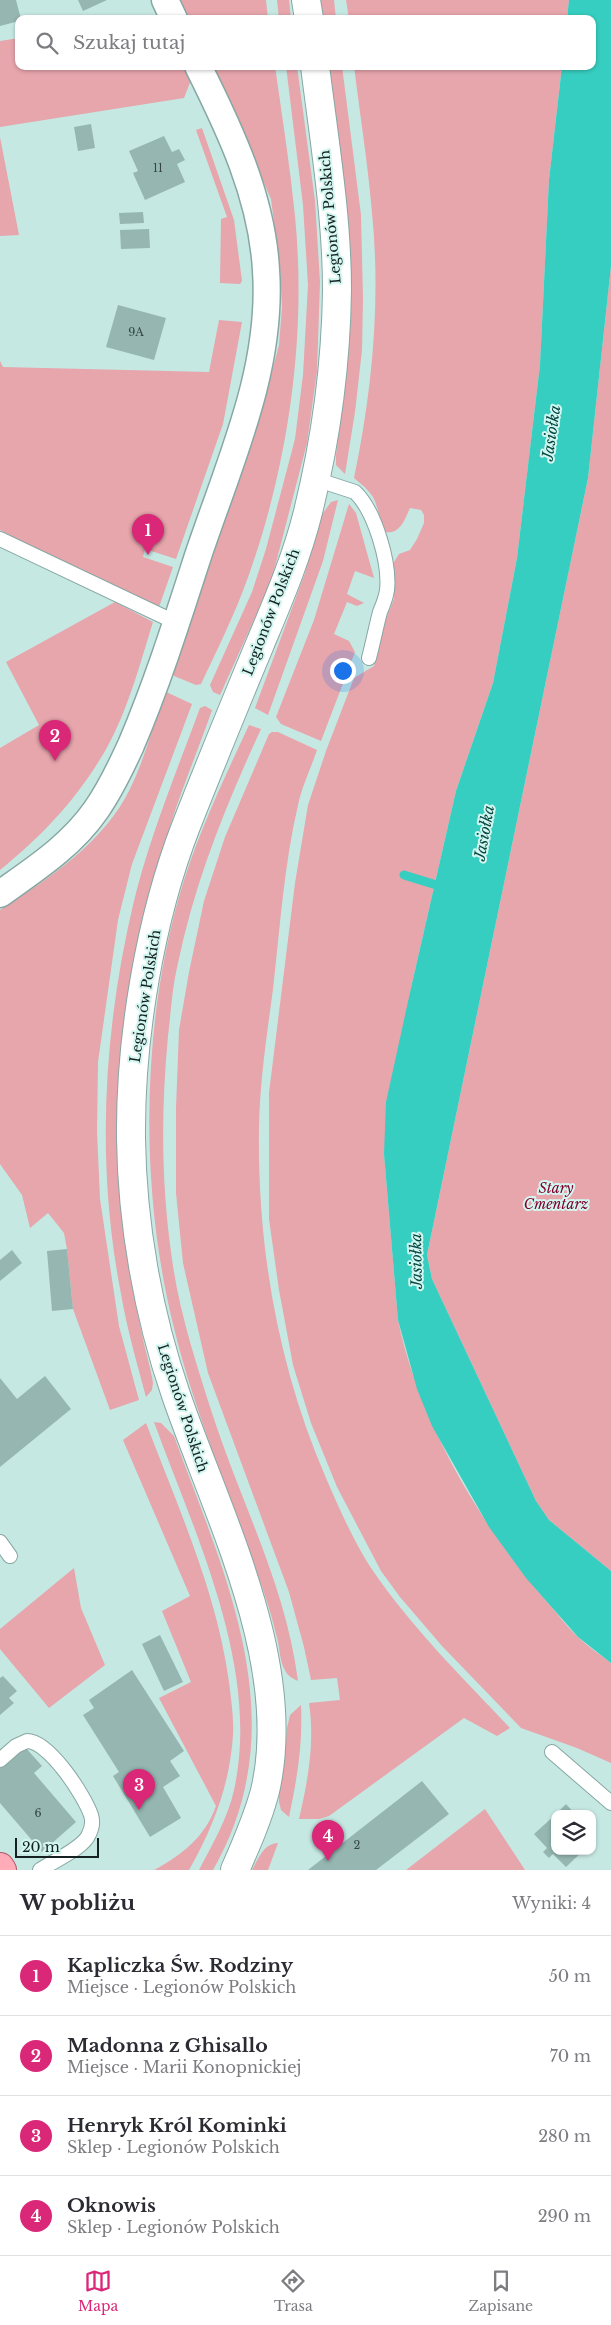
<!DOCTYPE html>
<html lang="pl">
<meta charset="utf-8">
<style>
:root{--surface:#fff;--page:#f7f7f7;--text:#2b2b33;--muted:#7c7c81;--line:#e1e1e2;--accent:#db2777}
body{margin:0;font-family:"Libre Baskerville",serif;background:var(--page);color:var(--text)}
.controls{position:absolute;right:15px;bottom:15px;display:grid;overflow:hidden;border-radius:10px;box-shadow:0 1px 4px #0004}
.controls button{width:45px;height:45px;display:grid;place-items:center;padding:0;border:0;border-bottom:1px solid var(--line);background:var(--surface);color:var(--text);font:25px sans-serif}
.scale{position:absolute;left:15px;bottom:12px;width:84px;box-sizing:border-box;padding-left:5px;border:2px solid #142120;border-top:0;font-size:14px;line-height:18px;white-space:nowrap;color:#142120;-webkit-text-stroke:4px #d3f6f0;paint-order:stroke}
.you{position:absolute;left:342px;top:670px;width:18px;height:18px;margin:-12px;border:4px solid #fff;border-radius:50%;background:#1a73e8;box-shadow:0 0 0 8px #1a73e833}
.badge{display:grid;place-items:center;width:32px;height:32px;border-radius:50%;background:var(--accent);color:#fff;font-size:16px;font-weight:700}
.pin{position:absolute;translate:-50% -41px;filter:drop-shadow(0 1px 2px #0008)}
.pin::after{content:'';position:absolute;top:26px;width:18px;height:15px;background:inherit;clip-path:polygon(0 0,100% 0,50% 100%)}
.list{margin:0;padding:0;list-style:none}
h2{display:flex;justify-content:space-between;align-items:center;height:65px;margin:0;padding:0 20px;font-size:21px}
h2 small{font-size:16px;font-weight:400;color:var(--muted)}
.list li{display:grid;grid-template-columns:32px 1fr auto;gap:15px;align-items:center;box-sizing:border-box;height:80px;padding:0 20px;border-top:1px solid var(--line)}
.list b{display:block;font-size:19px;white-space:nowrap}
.list p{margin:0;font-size:16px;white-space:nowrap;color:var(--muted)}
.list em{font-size:16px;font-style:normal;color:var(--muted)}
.icon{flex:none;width:28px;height:28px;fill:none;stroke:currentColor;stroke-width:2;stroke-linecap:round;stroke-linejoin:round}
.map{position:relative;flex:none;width:611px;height:1870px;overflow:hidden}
.search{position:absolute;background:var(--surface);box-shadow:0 1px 4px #0004;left:15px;right:15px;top:15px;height:55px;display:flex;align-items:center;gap:12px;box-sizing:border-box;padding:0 18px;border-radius:10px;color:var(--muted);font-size:19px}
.sheet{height:385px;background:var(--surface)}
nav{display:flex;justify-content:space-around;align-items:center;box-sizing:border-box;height:70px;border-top:1px solid var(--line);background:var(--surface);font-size:14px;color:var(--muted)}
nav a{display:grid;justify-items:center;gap:2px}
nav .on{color:var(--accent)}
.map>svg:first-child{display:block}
.green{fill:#e7a5ac}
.water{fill:#36cec0}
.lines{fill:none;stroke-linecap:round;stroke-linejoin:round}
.stream{stroke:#36cec0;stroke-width:9}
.building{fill:#95b6b1}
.lane-casing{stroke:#87a7a3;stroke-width:16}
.street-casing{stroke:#87a7a3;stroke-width:29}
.secondary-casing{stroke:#87a7a3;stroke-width:30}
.primary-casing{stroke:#ad5764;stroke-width:30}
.lane{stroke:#fff;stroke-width:14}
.street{stroke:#fff;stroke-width:26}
.secondary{stroke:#fff;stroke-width:28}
.primary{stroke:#ffacb8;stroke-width:28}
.labels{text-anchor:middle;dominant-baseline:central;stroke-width:4;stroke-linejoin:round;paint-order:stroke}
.number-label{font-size:11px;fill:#344644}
.street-label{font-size:14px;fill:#142120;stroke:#d3f6f0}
.park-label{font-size:14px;font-style:italic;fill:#81002b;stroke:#d3f6f0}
.water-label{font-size:15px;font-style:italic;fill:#034741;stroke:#d3f6f0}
</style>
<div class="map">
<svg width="611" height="1870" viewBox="0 0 611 1870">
<rect width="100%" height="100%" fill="#c6e8e3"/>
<!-- green -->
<g class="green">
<path d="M176,0H266L268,19H185Z"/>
<path d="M277,0H289L291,19H279Z"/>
<path d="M320,0H334L336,19H322Z"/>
<path d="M346,0H569L567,19H349Z"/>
<path d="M19,38V66H185L191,80L184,98L0,127V41Z"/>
<path d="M212,66H275C282,116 290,166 295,216C307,337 288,467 247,580C234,616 217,650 201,684L196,685L174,676L171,668L195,610L269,383L279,345L282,307L280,267L271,199Z"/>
<path d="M286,66H297L315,201L320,282L317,371L307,443L271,582L220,695L213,692L210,685L252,592L266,549L295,439L303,375L308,285L303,205Z"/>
<path d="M328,66H342L361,215L363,298L362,350L355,412L345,474L336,465V455C343,397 353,339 351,281C349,209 338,138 328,66Z"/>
<path d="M354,66H562L549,180L540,365L517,558L493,683L456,791L411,988L384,1154L398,1320C419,1421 480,1525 548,1603C558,1614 567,1627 578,1637C588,1647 600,1654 611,1663V1763L577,1748L521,1728L442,1646L400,1597L381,1571L337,1487L311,1423L293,1365L279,1290L269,1219V1093L295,883L308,805L326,751L354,678L374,666L385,621L394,599V562L399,554L410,550L417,539L424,523V515L421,510L410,508C405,519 400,535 385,532C373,503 382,500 354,478C372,392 381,301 372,213C368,164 360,115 354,66Z"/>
<path d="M202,128L234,220L242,281L240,284L220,283L221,219L227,217L196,130Z"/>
<path d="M0,137L19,235L0,236Z"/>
<path d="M611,266V1571L549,1520L536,1501L432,1279L427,1255L588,478Z"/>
<path d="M219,320L242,322L223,424L176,559L145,549L143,557L173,567L159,607L107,586L0,530V361L3,367L209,372Z"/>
<path d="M338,500L323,561L268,715L255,708L305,573L321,516L331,502Z"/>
<path d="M349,504L356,513L374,578L355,571L347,594L364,603L357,606L347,602L334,634L349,641L355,652L321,741L281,724L276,717L314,620Z"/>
<path d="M115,602L153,622C140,664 127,713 105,751C77,799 43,835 0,870V748L39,725L6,662Z"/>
<path d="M164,691L192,704L132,864L118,920L98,1062L97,1132L100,1199L119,1326L139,1400L110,1410L73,1309L67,1249L64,1233L48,1213L30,1228L22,1195L0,1164V910C49,879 104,842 130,789C145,758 154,724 164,691Z"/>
<path d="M205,706L212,710C199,748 183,785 171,823C128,953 107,1088 123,1224C127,1263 135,1301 143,1339C146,1354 151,1368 153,1383L152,1390L146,1397C137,1363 127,1329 121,1294C96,1165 103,1033 133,905C149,838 176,773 200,708Z"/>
<path d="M249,725L261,729C226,805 195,881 178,963C172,987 171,1012 168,1036C161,1111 161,1184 172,1259C179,1311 196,1363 212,1413C241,1503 286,1586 298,1681C294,1679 289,1677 286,1672C279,1662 280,1645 276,1634C269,1604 258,1576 248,1548C222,1474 191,1401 173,1324C140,1189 141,1031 179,897C196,837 223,781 249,725Z"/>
<path d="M272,732H278L317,750C311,768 302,786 298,805C284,865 280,928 273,989C267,1034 260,1080 259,1126C257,1247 278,1367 326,1478C339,1508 353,1540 371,1568C411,1627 461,1676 510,1728L497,1736L464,1718L329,1816L319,1819H299C308,1780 315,1743 309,1703L340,1700L337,1678L311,1680L304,1647L289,1592L208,1373L183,1263L176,1193V1108L179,1030L189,972L204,901L225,837L269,734Z"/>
<path d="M154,1422L161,1423L174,1436C226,1579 297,1723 213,1870H199C212,1845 228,1818 234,1790C261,1668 195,1535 154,1422Z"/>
<path d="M146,1423C178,1507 217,1593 229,1682C231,1699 234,1718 233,1735C230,1784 213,1828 189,1870H154C182,1855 205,1837 216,1806L159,1698L191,1682L162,1611L190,1596L123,1440Z"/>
<path d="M74,1568L81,1608L105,1665L49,1708L0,1649V1629Z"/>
<path d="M301,1705C303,1744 297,1779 289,1817L281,1810L279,1802V1792L284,1766L287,1728L290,1715Z"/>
<path d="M485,1809L525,1870H406Z"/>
<path d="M278,1843L268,1870H252C259,1858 263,1844 278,1843Z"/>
</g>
<!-- water -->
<path class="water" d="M569,0H611V266L588,478L427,1255L432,1279L536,1501L549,1520L611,1571V1663L578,1637L526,1578L489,1527L432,1426L417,1389L398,1320L384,1154L386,1102L411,988L456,791L493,683L517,558L540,365L549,180L562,66H592V19H567Z"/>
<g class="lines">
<!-- stream -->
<path class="stream" d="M404,875L446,888"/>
</g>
<!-- building -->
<g class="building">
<path d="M0,0H16L21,19L19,21L0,26Z"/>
<path d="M78,0H107L83,11Z"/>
<path d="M91,124L95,148L78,151L74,127Z"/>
<path d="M164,136L172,152L179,149L185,160L177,164L185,182L145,200L133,173L138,171L129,151Z"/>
<path d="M143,212L144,223L120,224L119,213Z"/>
<path d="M149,229L150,248L121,249L120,230Z"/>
<path d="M118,305L166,318L154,360L106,347Z"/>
<path d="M67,1249L73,1309L52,1311L47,1251Z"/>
<path d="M12,1250L22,1263L0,1281V1260Z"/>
<path d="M45,1376L71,1409L0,1467V1378L17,1399Z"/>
<path d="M160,1635L183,1682L164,1691L142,1644Z"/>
<path d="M132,1670L184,1751L170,1761L180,1776L163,1787L181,1818L150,1837L113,1776L119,1772L83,1715L94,1708L89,1700Z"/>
<path d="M3,1676L17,1691L9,1698L14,1703L0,1715V1678Z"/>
<path d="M25,1747L42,1766L34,1773L76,1822L42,1852L0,1803V1768Z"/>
<path d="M422,1781L449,1814L376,1870H308Z"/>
<path d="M566,1804L575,1814H556Z"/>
<path d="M555,1815V1851H583L566,1867L553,1854L549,1858L543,1852L547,1848L534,1834Z"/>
</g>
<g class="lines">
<defs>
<g id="lane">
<path d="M315,479L355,492C375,511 390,563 387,590C386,598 383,605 380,612C376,627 373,643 369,658"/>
<path d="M0,539L177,623"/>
<path d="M0,1542L10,1556"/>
<path d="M552,1752L611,1803"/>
<path d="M0,1760L16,1746L27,1741C49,1741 84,1795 91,1815C93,1821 92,1828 89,1834C84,1848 53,1861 40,1870"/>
</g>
<g id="street">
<path d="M165,0L174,19"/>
<path d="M0,894C35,869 71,846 96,810C110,790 121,767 131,745C157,684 177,621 197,559C228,465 273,371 266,270C262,197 230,130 198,66"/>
</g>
<g id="secondary">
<path d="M306,0L309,19"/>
<path d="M235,1870C246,1845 258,1818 265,1791C295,1663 217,1514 176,1395C148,1314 132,1223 131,1138C130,1038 150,919 186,826C210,765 235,704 260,644C278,601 297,557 308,512C326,439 336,365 337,290C337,216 324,139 315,66"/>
</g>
<path id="primary" d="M0,1867L2,1870"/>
</defs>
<!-- lane casing -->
<use href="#lane" class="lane-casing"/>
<!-- street casing -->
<use href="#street" class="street-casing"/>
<!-- secondary casing -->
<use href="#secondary" class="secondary-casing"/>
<!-- primary casing -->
<use href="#primary" class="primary-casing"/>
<!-- lane -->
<use href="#lane" class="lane"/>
<!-- street -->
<use href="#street" class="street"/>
<!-- secondary -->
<use href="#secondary" class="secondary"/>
<!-- primary -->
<use href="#primary" class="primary"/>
</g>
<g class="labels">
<!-- number labels -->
<g class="number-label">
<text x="158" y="168">11</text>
<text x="136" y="332">9A</text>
<text x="38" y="1813">6</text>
<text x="357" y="1845">2</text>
</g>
<!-- street labels -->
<g class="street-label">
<text transform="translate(330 217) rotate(-95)">Legionów Polskich</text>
<text transform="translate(271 612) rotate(-69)">Legionów Polskich</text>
<text transform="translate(145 996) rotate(-81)">Legionów Polskich</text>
<text transform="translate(183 1408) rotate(72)">Legionów Polskich</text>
</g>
<!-- park labels -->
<g class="park-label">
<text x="556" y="1188">Stary<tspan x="556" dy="16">Cmentarz</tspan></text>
</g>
<!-- water labels -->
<g class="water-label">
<text transform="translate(551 433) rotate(-82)">Jasiołka</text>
<text transform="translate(484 833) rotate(-80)">Jasiołka</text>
<text transform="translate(416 1261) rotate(-91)">Jasiołka</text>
</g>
</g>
</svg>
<div class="controls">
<button><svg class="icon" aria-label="layers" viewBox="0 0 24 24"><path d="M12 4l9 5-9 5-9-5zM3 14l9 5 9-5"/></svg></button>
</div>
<div class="scale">20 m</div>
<div class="you"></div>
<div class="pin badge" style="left:148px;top:555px">1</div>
<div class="pin badge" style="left:55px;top:761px">2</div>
<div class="pin badge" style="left:139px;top:1810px">3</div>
<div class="pin badge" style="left:328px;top:1861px">4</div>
<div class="search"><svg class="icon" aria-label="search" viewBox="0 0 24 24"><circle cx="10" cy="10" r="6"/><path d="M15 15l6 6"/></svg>Szukaj tutaj</div>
</div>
<section class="sheet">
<h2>W pobliżu<small>Wyniki: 4</small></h2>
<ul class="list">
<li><span class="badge">1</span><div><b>Kapliczka Św. Rodziny</b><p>Miejsce · Legionów Polskich</p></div><em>50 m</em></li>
<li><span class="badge">2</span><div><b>Madonna z Ghisallo</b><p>Miejsce · Marii Konopnickiej</p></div><em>70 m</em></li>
<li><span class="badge">3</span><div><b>Henryk Król Kominki</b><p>Sklep · Legionów Polskich</p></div><em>280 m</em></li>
<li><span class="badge">4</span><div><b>Oknowis</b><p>Sklep · Legionów Polskich</p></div><em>290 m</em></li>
</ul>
</section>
<nav>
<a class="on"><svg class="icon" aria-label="map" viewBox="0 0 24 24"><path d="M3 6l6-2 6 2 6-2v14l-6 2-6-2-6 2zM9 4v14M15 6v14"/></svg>Mapa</a>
<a><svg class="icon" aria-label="directions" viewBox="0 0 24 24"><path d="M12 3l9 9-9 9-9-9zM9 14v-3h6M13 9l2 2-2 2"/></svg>Trasa</a>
<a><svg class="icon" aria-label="saved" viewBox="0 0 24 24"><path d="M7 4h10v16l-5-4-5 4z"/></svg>Zapisane</a>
</nav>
